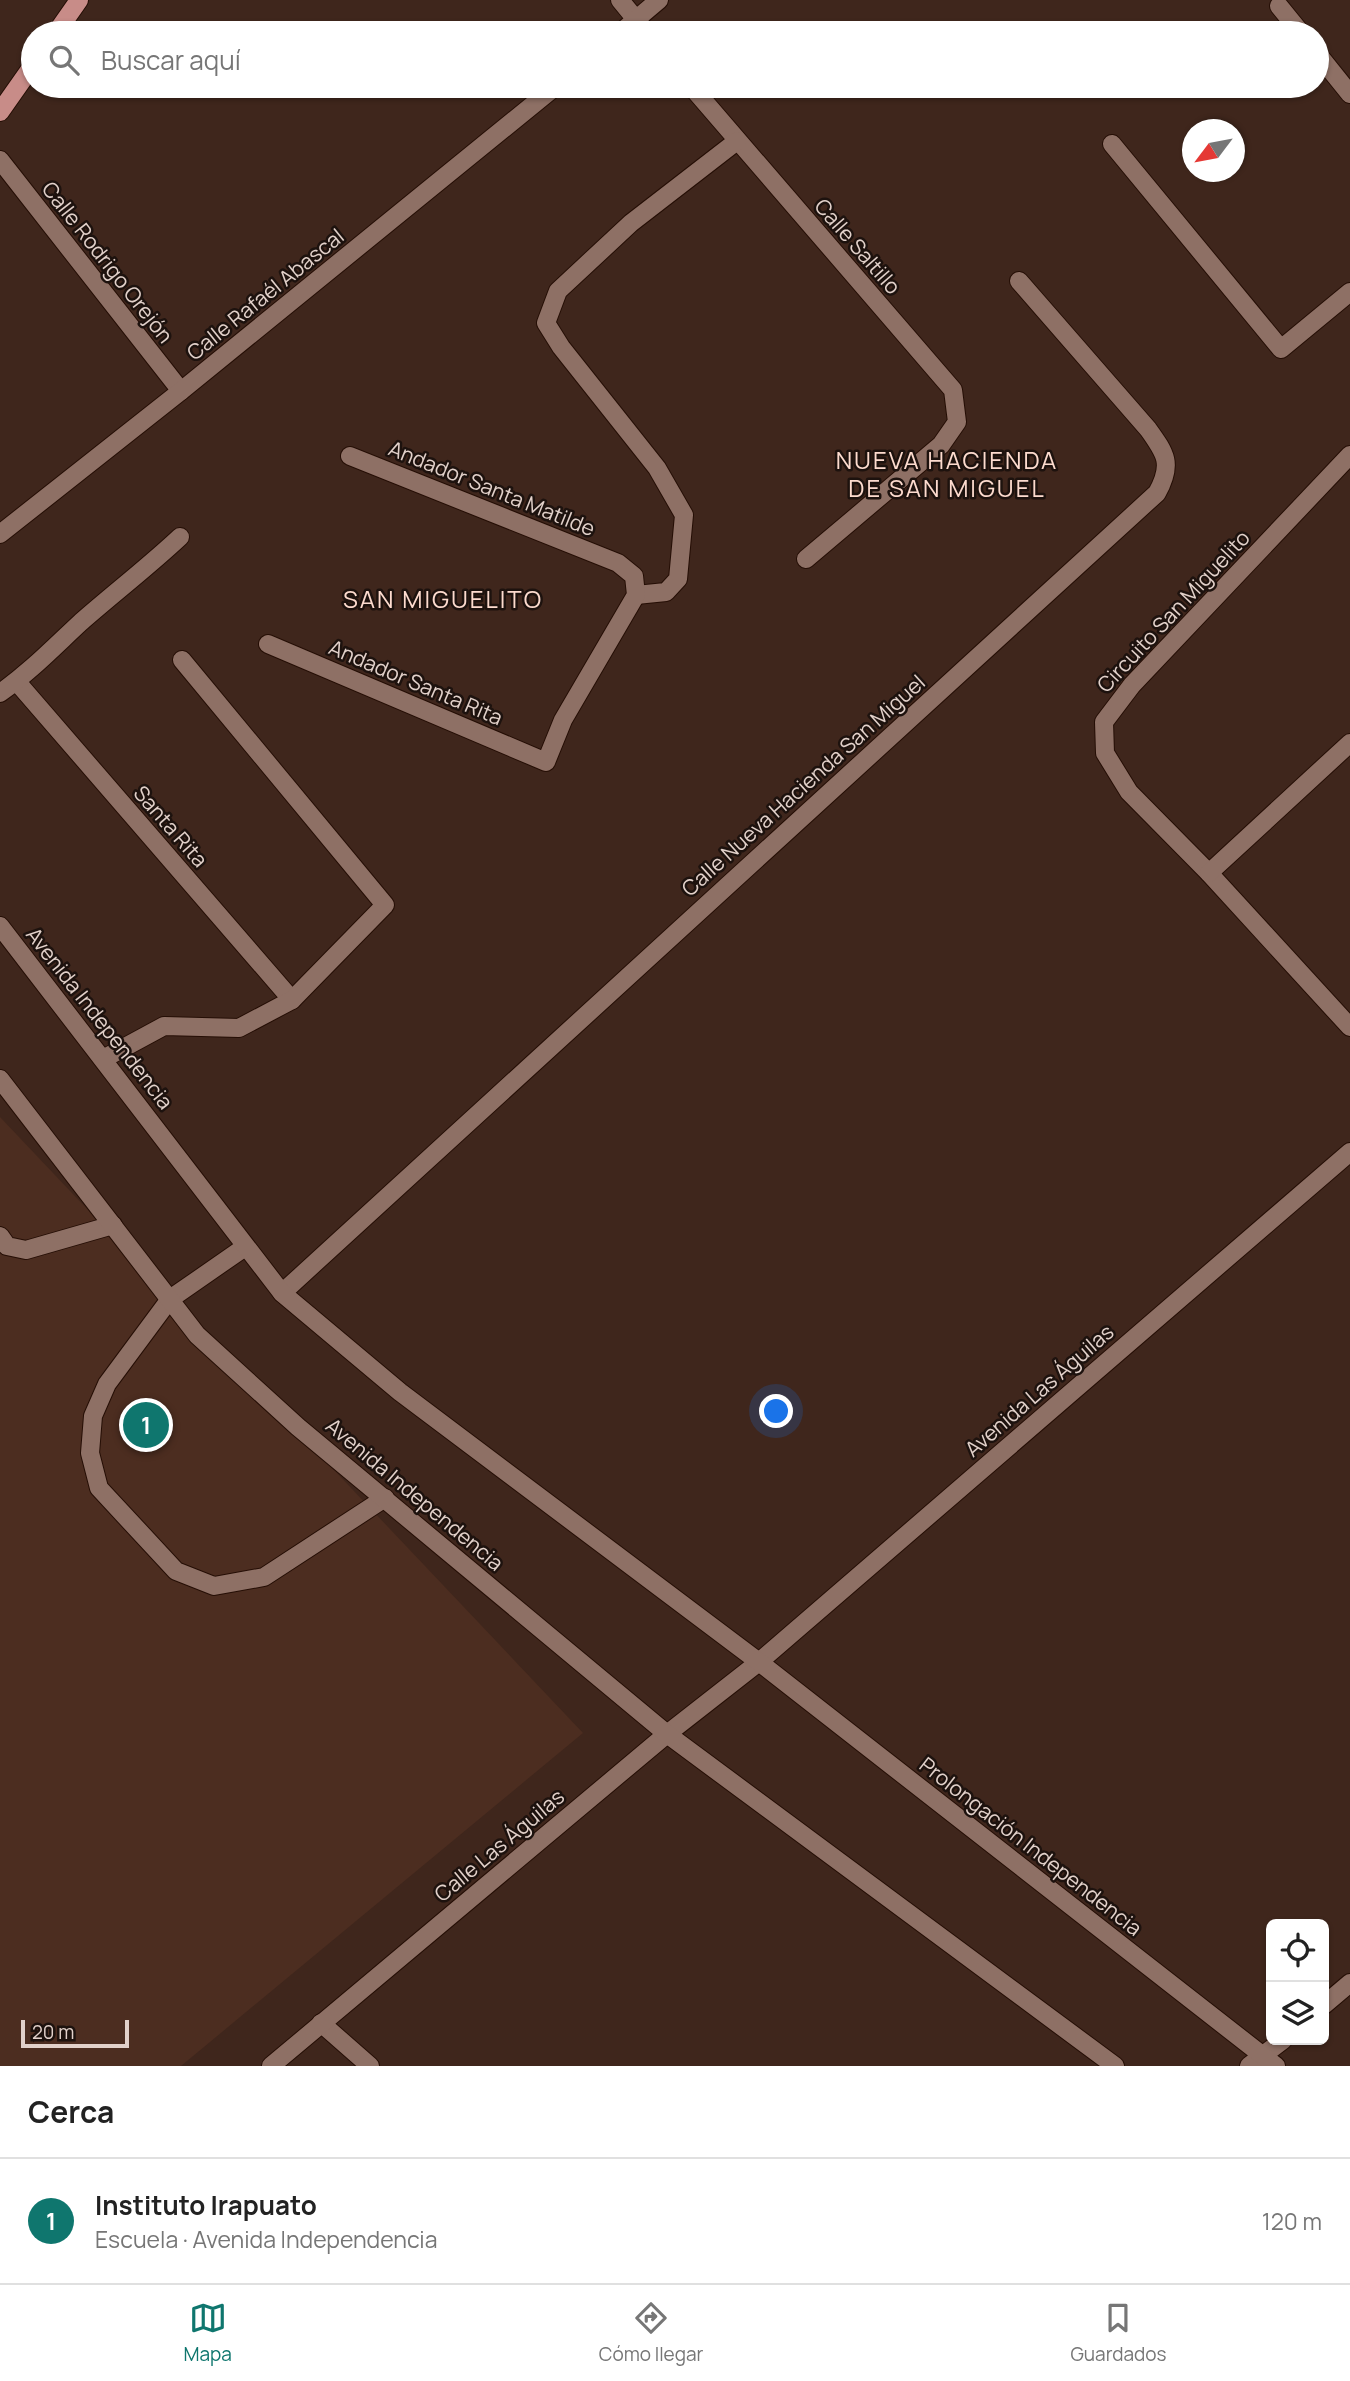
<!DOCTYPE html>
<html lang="es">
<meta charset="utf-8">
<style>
:root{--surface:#fff;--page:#f6f6f6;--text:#222;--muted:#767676;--line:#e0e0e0;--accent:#0f766e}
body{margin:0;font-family:Manrope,sans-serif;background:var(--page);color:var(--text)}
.controls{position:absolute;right:21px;bottom:21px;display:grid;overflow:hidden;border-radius:10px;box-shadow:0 2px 5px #0004}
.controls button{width:63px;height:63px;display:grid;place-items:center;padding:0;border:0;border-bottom:2px solid var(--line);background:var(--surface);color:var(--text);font:35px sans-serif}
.compass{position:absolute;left:1182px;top:119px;width:63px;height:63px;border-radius:50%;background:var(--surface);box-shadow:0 2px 5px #0004;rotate:238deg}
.scale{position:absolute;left:21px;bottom:18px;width:108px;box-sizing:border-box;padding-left:7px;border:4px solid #e2d1ca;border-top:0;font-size:19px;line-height:24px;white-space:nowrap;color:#e2d1ca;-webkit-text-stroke:5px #1d120e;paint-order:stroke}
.you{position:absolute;left:777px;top:1412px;width:24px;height:24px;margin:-18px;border:5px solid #fff;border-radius:50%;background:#1a73e8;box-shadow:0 0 0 10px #1a73e833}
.badge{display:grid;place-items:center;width:46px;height:46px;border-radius:50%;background:var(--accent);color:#fff;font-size:23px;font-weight:700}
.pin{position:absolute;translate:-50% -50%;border:4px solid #fff;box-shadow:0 2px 7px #0006}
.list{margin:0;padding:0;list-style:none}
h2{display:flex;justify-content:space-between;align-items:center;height:91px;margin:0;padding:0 28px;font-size:30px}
h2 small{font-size:23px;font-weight:400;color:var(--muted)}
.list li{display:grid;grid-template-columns:46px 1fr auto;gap:21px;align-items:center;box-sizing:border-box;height:126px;padding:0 28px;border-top:2px solid var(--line)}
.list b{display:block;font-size:26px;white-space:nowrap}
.list p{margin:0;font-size:23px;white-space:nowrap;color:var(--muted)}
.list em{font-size:23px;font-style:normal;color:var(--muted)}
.icon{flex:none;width:38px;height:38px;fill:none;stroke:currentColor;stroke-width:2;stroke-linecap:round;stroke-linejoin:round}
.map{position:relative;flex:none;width:1350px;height:2066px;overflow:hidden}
.search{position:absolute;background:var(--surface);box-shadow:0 2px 5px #0004;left:21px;right:21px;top:21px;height:77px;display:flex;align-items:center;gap:18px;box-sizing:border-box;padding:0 24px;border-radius:38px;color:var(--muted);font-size:26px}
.sheet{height:217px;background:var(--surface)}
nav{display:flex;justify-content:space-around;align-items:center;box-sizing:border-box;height:98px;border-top:2px solid var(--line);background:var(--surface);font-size:19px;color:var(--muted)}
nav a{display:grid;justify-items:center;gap:4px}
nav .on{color:var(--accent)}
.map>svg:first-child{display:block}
.built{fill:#4c2d20}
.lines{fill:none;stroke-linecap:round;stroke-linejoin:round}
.lane-casing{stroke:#250e05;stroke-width:20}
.street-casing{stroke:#250e05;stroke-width:20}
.secondary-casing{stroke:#250e05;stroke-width:20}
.primary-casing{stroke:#250e05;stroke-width:20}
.lane{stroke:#8e7065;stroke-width:18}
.street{stroke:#8e7065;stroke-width:18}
.secondary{stroke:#8e7065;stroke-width:18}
.primary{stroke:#c88c88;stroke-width:18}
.labels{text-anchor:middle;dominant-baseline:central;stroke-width:5;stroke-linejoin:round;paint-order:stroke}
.street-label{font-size:21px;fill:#e2d1ca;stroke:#1d120e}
.quarter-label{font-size:24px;letter-spacing:2px;fill:#fddbce;stroke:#1d120e}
</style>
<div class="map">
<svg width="1350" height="2066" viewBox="0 0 1350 2066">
<rect width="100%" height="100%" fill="#3f261c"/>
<!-- built -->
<path class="built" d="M0,1117L583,1733L181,2066H0Z"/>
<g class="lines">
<defs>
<g id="lane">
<path d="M0,1236L7,1246L26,1250L113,1225"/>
<path d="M245,1247L170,1299L107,1384L93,1416L90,1453L99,1488L176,1571L214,1586L264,1577L385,1498"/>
</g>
<g id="street">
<path d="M620,0L647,33"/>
<path d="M1279,6L1301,33"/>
<path d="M620,33L659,0"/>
<path d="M1317,53L1350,94"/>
<path d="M691,86L953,390L957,422L941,445L806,559"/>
<path d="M1112,144L1281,349L1350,292"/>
<path d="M0,160L181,391"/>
<path d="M1350,455L1132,685L1104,722L1105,753L1129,792L1209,873L1350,1027"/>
<path d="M0,534L181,391L556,86"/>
<path d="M636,595L666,592L678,579L684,515L657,468L561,347L546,323L558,291L631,223L737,141"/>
<path d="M268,644L546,762L563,720L636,595L634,576L618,563L350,456"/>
<path d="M17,682L292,1000"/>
<path d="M0,693C30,672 54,647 81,622C114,593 148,567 180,537"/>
<path d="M1209,873L1350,743"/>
<path d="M103,1059L164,1026L239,1028L292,1000L385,905L182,660"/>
<path d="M282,1293L1157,493C1173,464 1166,454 1148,429L1019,281"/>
<path d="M1324,2005L1350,1983"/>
<path d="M321,2023L370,2066"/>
<path d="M271,2066L667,1734L759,1662L1350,1152"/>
<path d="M1249,2066L1283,2040"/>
</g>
<g id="secondary">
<path d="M0,926L282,1293L400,1392L759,1662L1276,2066"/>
<path d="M0,1079L197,1335L298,1427L667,1734L1115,2066"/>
</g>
<g id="primary">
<path d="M56,33L79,0"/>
<path d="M0,112L33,65"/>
</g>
</defs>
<!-- lane casing -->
<use href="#lane" class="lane-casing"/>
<!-- street casing -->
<use href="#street" class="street-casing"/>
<!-- secondary casing -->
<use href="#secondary" class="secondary-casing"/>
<!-- primary casing -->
<use href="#primary" class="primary-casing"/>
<!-- lane -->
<use href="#lane" class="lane"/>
<!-- street -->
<use href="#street" class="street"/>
<!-- secondary -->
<use href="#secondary" class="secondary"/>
<!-- primary -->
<use href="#primary" class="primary"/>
</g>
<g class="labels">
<!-- street labels -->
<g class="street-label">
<text transform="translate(858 246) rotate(49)">Calle Saltillo</text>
<text transform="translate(108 262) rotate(52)">Calle Rodrigo Orejón</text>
<text transform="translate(265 294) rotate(-39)">Calle Rafaél Abascal</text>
<text transform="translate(492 488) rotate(22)">Andador Santa Matilde</text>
<text transform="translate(1173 611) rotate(-47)">Circuito San Miguelito</text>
<text transform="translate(416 682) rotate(23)">Andador Santa Rita</text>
<text transform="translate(803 785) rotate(-42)">Calle Nueva Hacienda San Miguel</text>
<text transform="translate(171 826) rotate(49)">Santa Rita</text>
<text transform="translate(100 1018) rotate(52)">Avenida Independencia</text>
<text transform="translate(1039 1390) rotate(-41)">Avenida Las Águilas</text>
<text transform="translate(415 1494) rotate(40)">Avenida Independencia</text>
<text transform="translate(499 1845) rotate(-40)">Calle Las Águilas</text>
<text transform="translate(1031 1846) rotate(38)">Prolongación Independencia</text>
</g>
<!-- quarter labels -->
<g class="quarter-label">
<text x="947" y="459">NUEVA HACIENDA<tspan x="947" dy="28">DE SAN MIGUEL</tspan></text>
<text x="443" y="598">SAN MIGUELITO</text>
</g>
</g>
</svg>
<div class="controls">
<button><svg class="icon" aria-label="locate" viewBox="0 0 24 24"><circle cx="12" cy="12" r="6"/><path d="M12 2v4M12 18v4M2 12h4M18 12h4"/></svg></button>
<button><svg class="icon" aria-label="layers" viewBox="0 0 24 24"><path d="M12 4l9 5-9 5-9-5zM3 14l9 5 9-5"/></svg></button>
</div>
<svg class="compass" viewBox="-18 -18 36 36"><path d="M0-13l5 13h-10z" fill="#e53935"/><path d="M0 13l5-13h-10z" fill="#767676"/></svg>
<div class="scale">20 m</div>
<div class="you"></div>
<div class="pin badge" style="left:146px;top:1425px">1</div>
<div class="search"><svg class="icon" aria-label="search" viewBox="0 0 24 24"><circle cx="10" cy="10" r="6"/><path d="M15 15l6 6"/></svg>Buscar aquí</div>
</div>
<section class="sheet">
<h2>Cerca<small></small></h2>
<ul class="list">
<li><span class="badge">1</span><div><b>Instituto Irapuato</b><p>Escuela · Avenida Independencia</p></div><em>120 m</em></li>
</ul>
</section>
<nav>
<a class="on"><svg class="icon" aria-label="map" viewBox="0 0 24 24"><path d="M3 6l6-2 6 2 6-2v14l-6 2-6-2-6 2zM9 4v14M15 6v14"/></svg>Mapa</a>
<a><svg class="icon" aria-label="directions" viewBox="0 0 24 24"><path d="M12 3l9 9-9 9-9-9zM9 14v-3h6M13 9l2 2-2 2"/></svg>Cómo llegar</a>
<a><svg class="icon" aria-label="saved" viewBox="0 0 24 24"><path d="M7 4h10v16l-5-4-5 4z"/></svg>Guardados</a>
</nav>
